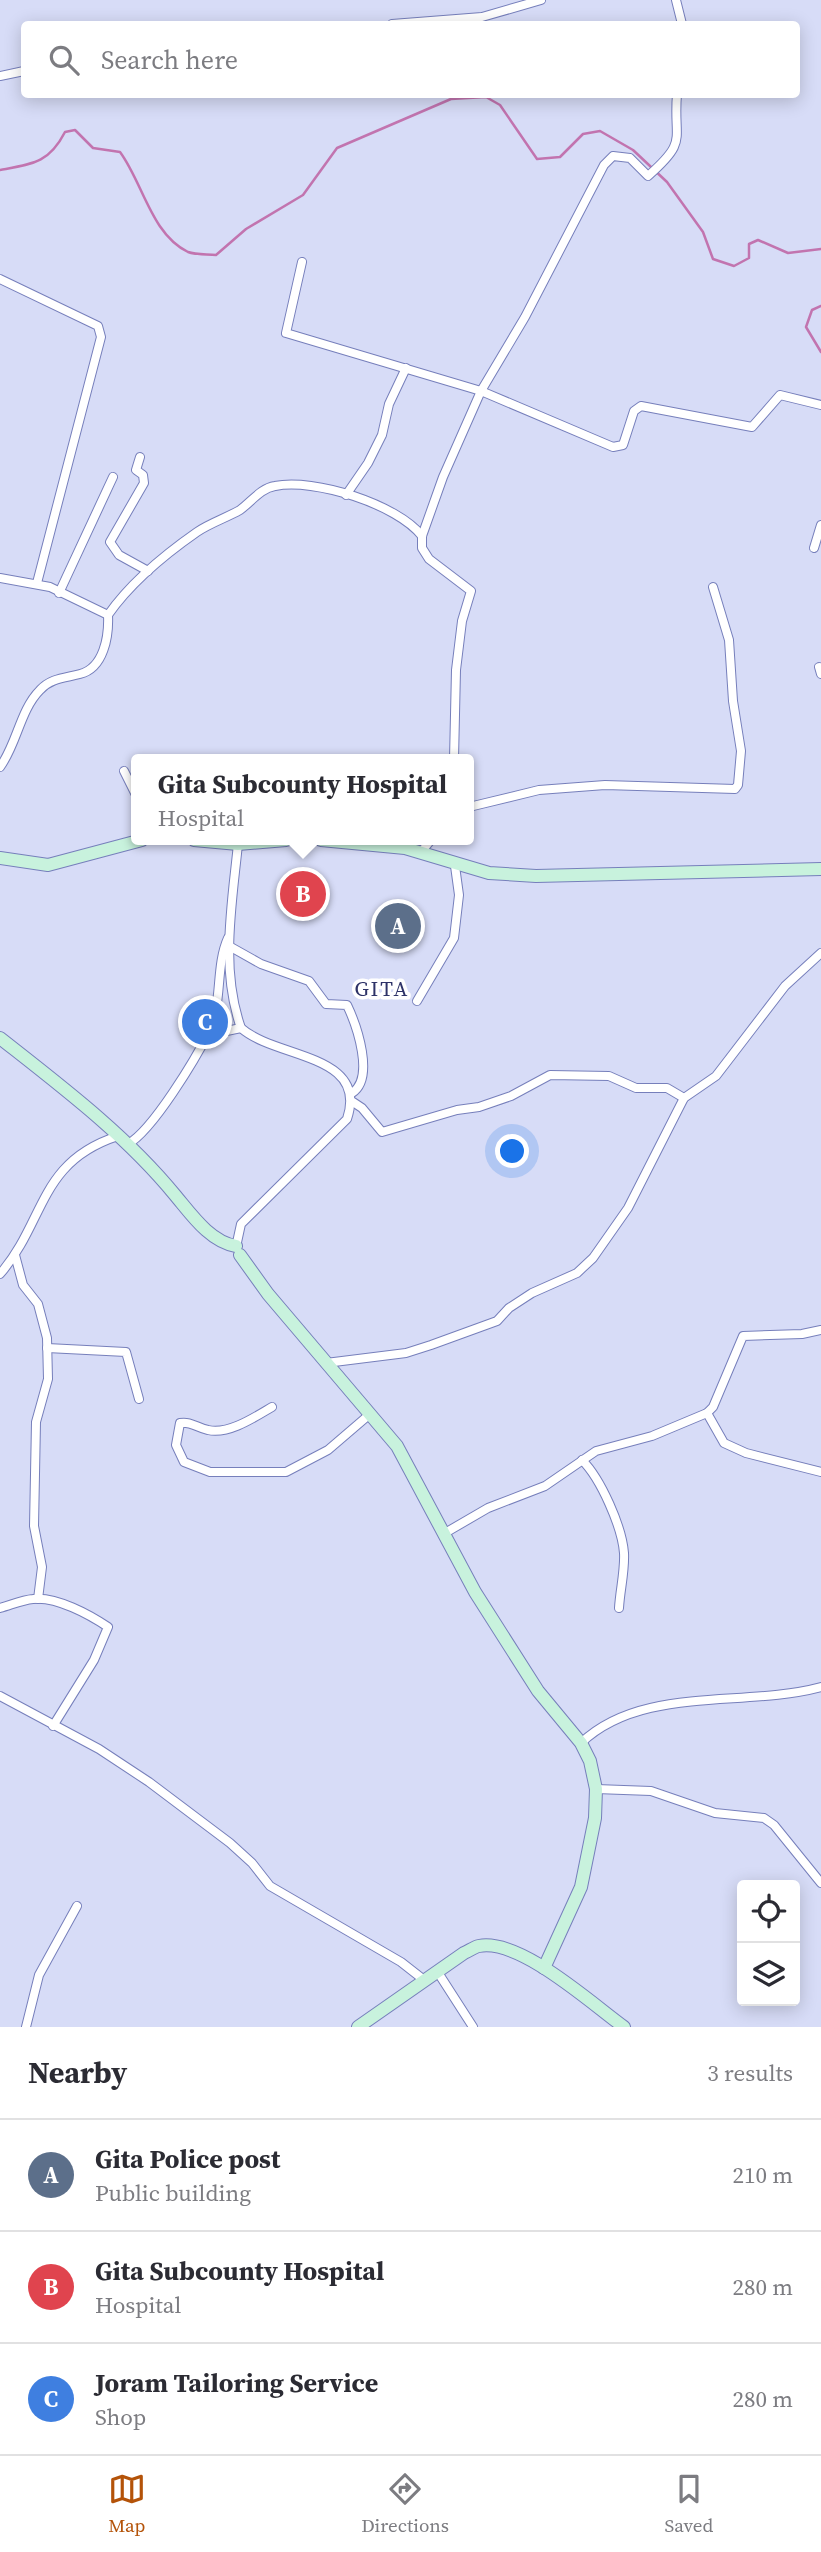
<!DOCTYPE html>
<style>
:root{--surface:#fff;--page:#f2f2f3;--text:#2b2b33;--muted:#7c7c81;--line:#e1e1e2;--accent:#b45309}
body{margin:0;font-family:"Source Serif 4",serif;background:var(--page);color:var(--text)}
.controls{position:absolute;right:21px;bottom:21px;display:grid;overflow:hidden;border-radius:7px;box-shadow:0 4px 18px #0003}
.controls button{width:63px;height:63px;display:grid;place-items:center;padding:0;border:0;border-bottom:2px solid var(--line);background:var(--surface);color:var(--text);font:35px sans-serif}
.you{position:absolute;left:513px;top:1152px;width:24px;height:24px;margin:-18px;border:5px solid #fff;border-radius:50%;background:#1a73e8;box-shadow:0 0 0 10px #1a73e833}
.badge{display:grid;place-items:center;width:46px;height:46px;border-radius:50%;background:var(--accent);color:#fff;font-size:23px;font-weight:700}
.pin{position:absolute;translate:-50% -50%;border:4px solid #fff;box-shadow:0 2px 7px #0006}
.popup{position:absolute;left:131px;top:754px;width:343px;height:91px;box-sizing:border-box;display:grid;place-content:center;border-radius:7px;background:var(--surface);filter:drop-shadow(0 2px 5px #0005);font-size:23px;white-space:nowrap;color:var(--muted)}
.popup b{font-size:26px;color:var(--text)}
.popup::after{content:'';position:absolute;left:50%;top:100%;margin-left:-14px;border:14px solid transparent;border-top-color:var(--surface)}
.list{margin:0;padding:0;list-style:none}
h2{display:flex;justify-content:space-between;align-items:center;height:91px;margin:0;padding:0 28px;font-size:30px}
h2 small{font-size:23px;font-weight:400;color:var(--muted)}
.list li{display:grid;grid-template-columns:46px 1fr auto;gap:21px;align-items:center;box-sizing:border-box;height:112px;padding:0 28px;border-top:2px solid var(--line)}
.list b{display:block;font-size:26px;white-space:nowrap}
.list p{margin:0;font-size:23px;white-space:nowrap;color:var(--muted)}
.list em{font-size:23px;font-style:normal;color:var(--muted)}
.icon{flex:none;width:38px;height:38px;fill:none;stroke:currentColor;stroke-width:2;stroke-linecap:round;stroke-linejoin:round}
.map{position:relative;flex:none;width:821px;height:2027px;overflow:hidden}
.search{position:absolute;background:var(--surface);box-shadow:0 4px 18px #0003;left:21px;right:21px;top:21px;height:77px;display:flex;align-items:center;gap:18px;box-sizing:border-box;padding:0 24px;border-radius:7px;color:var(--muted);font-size:26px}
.sheet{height:427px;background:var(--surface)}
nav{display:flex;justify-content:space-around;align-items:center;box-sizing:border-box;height:98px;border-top:2px solid var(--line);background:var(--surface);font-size:19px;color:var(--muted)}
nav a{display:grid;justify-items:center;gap:4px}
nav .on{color:var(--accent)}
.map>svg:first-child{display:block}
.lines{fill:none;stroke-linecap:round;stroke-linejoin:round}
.stream{stroke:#c274af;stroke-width:2.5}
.street-casing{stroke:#767fbb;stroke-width:10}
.secondary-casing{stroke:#767fbb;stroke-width:14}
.street{stroke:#fff;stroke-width:8}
.secondary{stroke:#c8f2dd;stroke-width:12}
.labels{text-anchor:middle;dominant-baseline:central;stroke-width:7;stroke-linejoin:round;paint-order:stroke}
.quarter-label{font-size:21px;letter-spacing:2px;fill:#2d3267;stroke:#fff}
</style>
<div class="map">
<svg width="821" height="2027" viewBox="0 0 821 2027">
<rect width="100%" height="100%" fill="#d7dcf7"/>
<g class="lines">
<!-- stream -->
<g class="stream">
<path d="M0,170C33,164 49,163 65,132L75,130L93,148L120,152C143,183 151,234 188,252C196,255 207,254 216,255L246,229L303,195L337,148L451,99L486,97L500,105L537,159L560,157L583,134L600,131L633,150L667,182L703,232L713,259L734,266L749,258V244L758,240L788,253L821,249"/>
<path d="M821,306L812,310L806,327L821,352"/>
</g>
<defs>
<g id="street">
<path d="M676,0L682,24"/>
<path d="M392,24L482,17L541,0"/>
<path d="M0,76L24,71"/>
<path d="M302,262L286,333L481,391L613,447L623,445L634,411L641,406L752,427L780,395L821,405"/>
<path d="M0,279L98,326L101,337L37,583"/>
<path d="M140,457L136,470L143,475L144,483L110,542L119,555L148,571"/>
<path d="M346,495L368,463L382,435L389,404L406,368"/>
<path d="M814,548L821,525"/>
<path d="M0,578L50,587L108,615"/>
<path d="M59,593L113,477"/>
<path d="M819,667L821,674"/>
<path d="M454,759L456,670L462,621L471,591L429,559L422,548V536L443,477L481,391L525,317L604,165L613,156L630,158L648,176C689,140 673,141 677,94"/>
<path d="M0,767C17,744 20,710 40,690C51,678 65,678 80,674C104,668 109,636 108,615C131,582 164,555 197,532C210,523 226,518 240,510C251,502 261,488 275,486C314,478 397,504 422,536"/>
<path d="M124,771L137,797"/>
<path d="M469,807L539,790L605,785L735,789L738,785L741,751L733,701L729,640L713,587"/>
<path d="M421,852L431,840"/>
<path d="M229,946L261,964L309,981L326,1004L347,1005C357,1026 375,1078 352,1093"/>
<path d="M417,1001L454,938L459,895L455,866"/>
<path d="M210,1031L217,1033L241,1028"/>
<path d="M353,1102L362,1108L382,1132L457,1110L479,1107L511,1096L550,1075L609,1076L636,1088H667L684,1098"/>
<path d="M128,1144C153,1130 196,1058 209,1032C223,1003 215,967 228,938"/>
<path d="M236,1247L241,1224L347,1119C369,1053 276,1059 241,1028C220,969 232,904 238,844"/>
<path d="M15,1255L23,1285L38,1304L47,1338L48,1379L36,1422L34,1526L42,1567L38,1599"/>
<path d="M0,1274C46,1221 38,1162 118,1136"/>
<path d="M47,1348L126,1352L139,1399"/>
<path d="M326,1363L406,1353L431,1345L497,1321L509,1308L532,1293L577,1273L593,1258L628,1208L684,1098L716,1076L785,986L821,953"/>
<path d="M272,1407C255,1417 228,1435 208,1430C197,1428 191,1421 180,1423L176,1445L184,1462L210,1472H286L328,1450L370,1414"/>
<path d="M707,1413L724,1443L746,1453L821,1472"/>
<path d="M582,1460C601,1479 622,1527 624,1553C625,1571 620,1590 619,1608"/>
<path d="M445,1533L488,1508L545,1486L596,1451L652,1436L707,1413L713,1407L743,1336L802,1334L821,1330"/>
<path d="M0,1608C11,1605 22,1600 33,1599C56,1596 90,1615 108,1627L94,1660L53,1726"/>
<path d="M0,1696L99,1749L149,1782L230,1843L252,1863L270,1886L401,1962L424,1980"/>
<path d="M581,1743C642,1685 743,1708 821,1687"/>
<path d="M596,1789L651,1791L715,1813L764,1818L774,1825L821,1883"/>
<path d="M437,1971L473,2027"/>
<path d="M26,2027L39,1975L77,1906"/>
</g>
<g id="secondary">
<path d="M194,840L238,844L286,840"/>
<path d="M321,840L405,848L489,873L536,876L821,869"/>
<path d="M0,858L48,865L142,840"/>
<path d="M0,1038C61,1086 126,1135 175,1195C191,1214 210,1242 236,1246"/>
<path d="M240,1255L268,1294L397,1446L475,1592L538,1691L581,1743L590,1761L596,1789L595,1818L581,1887L544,1968"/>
<path d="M358,2027L464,1953C469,1951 474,1947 479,1946C520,1938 592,2004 624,2027"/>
</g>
</defs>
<!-- street casing -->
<use href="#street" class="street-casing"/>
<!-- secondary casing -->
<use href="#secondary" class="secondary-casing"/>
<!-- street -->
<use href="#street" class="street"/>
<!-- secondary -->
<use href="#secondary" class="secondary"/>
</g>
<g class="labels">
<!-- quarter labels -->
<g class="quarter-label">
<text x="382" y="988">GITA</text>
</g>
</g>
</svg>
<div class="controls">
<button><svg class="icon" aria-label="locate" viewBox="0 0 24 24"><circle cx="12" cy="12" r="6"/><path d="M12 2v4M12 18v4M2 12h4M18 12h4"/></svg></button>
<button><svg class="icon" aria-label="layers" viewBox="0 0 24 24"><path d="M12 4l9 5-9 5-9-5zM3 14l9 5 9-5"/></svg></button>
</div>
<div class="you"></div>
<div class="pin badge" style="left:398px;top:926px;background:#5c6f8a">A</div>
<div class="pin badge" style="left:303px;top:894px;background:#e0444e">B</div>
<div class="popup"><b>Gita Subcounty Hospital</b>Hospital</div>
<div class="pin badge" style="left:205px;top:1022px;background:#3f7fe0">C</div>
<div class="search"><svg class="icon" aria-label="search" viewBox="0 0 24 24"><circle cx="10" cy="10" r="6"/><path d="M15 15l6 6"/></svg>Search here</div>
</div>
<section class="sheet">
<h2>Nearby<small>3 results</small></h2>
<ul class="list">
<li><span class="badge" style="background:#5c6f8a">A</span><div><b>Gita Police post</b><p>Public building</p></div><em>210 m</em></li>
<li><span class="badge" style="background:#e0444e">B</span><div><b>Gita Subcounty Hospital</b><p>Hospital</p></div><em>280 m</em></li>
<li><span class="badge" style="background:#3f7fe0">C</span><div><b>Joram Tailoring Service</b><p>Shop</p></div><em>280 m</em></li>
</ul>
</section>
<nav>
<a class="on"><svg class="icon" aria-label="map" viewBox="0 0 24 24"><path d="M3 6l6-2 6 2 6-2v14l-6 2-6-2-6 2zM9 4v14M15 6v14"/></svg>Map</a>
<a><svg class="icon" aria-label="directions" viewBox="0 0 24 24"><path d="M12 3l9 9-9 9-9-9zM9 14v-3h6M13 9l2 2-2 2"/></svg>Directions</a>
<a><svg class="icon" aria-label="saved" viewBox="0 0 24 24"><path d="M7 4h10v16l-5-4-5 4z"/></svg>Saved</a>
</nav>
